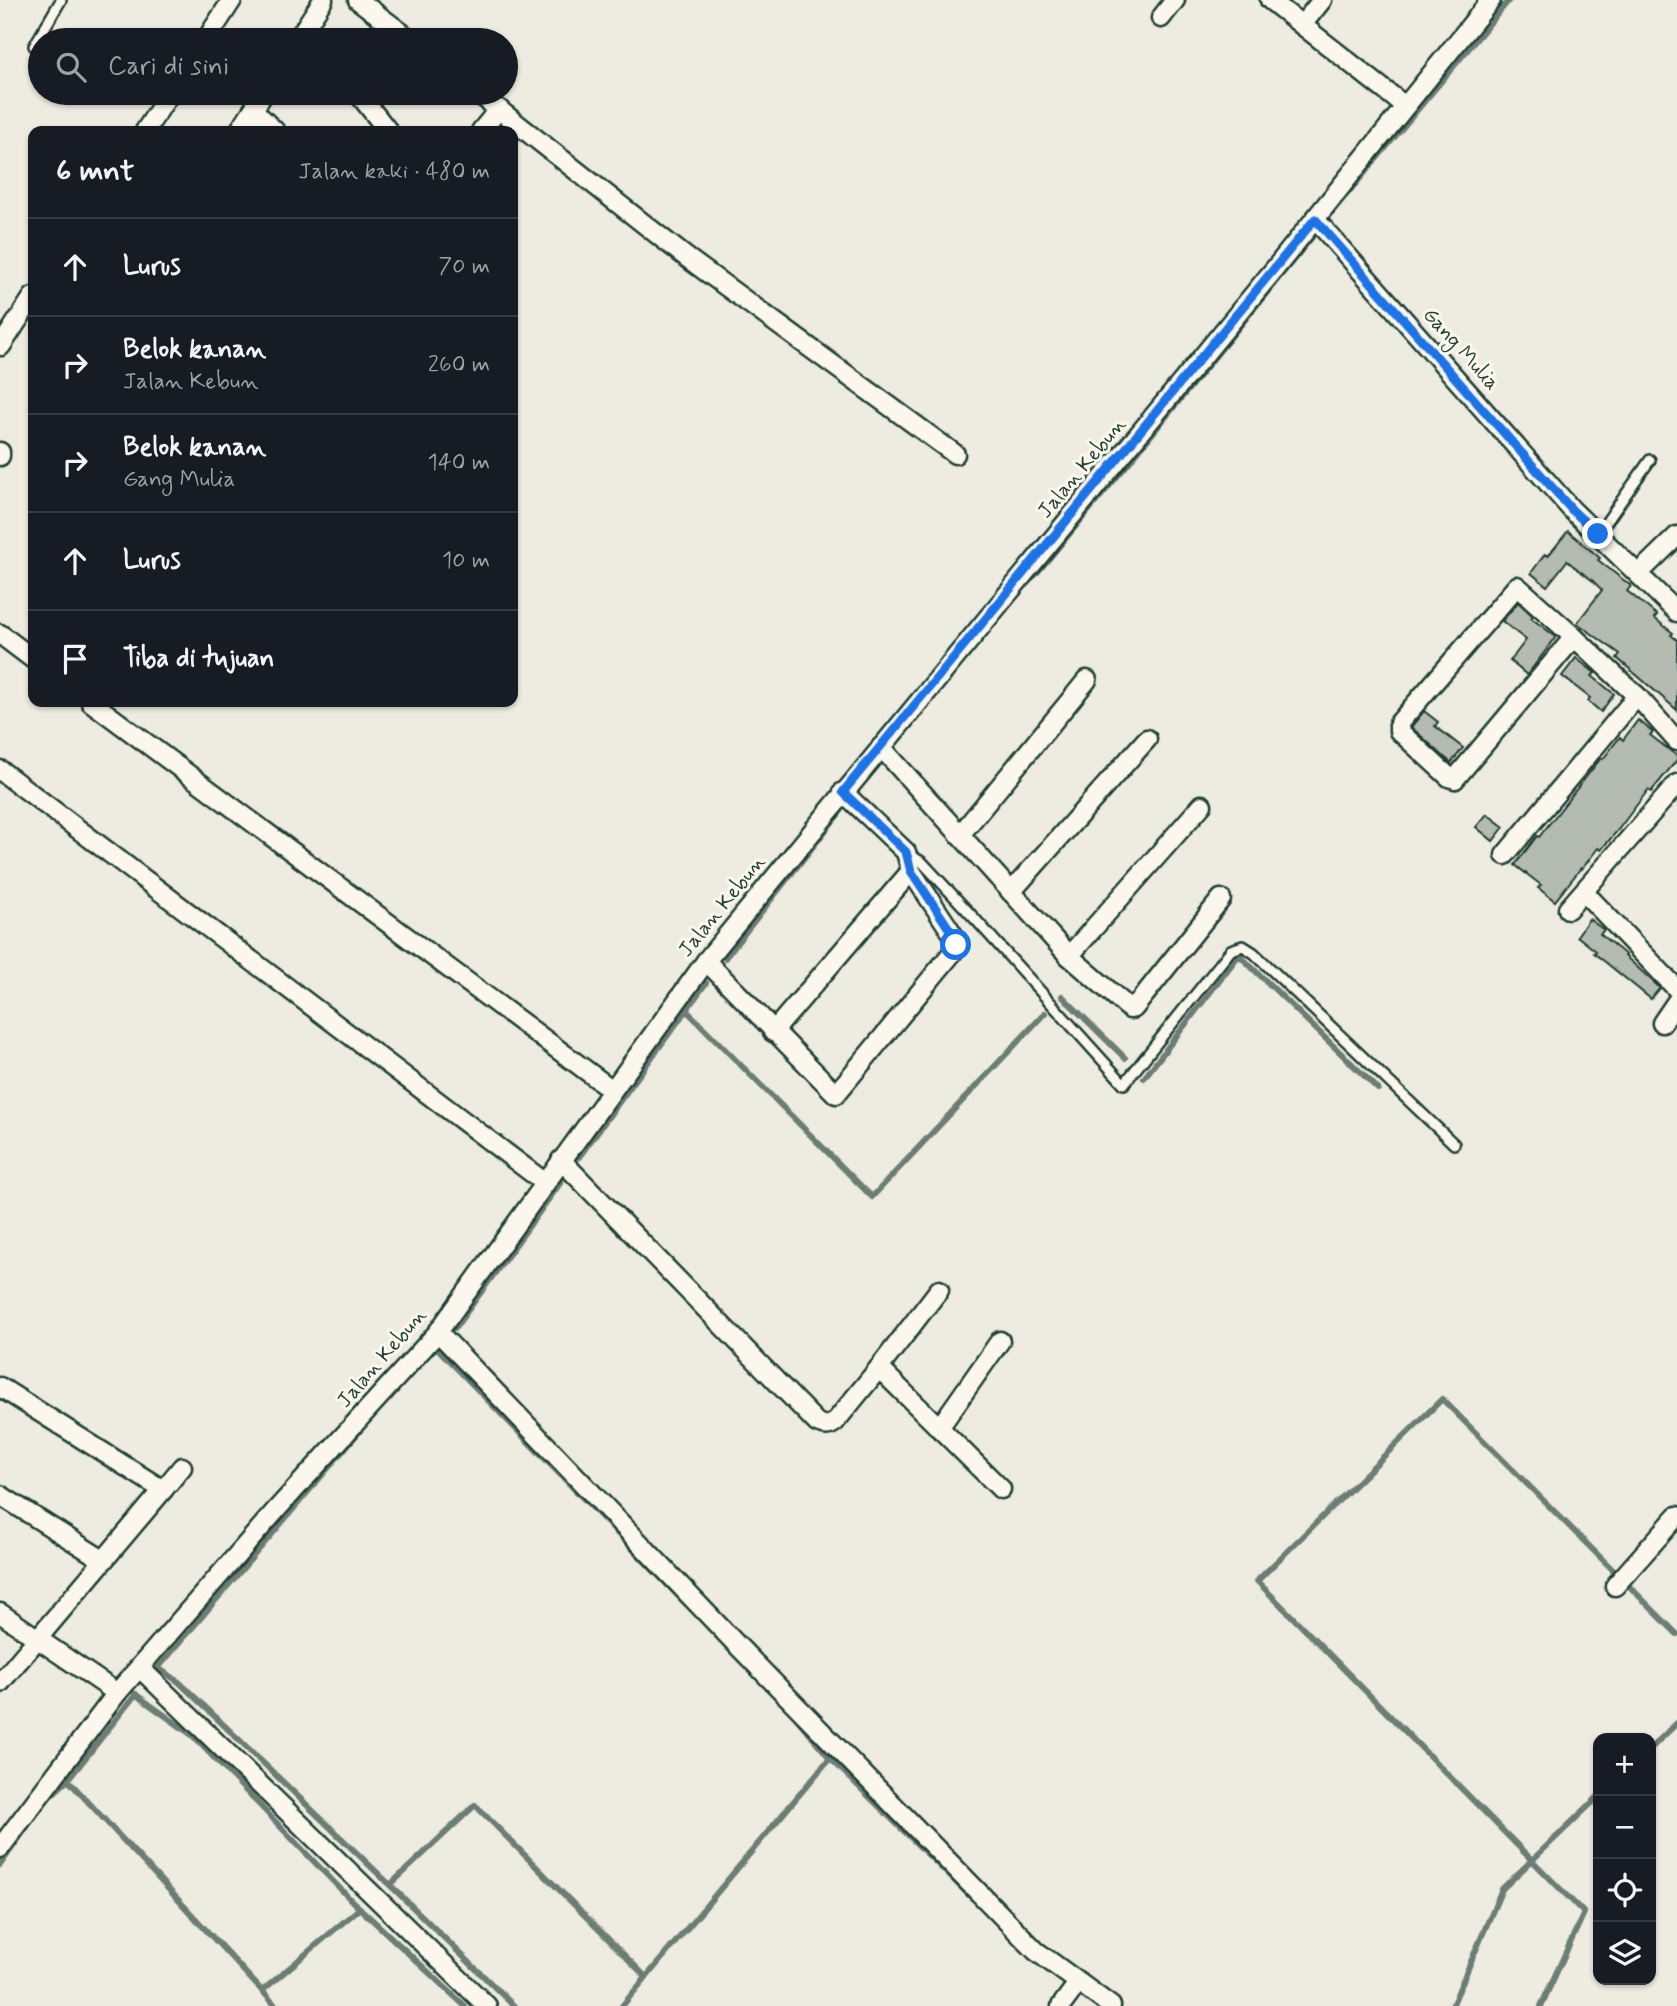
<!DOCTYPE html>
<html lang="id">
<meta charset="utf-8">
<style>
:root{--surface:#171b24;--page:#20242c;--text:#f1f3f6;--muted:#9ea1a6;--line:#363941}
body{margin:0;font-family:Mynerve,sans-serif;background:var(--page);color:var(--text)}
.controls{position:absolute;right:21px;bottom:21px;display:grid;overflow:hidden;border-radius:14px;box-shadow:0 2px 5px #0004}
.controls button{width:63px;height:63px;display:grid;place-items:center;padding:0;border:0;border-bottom:2px solid var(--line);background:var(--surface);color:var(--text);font:35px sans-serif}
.stop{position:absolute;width:21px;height:21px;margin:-16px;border:5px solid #1a73e8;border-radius:50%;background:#fff}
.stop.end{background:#1a73e8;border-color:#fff;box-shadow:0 2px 7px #0008}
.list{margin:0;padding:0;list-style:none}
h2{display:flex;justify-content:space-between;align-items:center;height:91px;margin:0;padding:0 28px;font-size:30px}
h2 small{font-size:23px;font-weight:400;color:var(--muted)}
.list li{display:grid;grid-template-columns:46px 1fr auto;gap:21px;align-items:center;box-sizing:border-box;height:98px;padding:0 28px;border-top:2px solid var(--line)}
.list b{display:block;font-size:26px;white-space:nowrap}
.list p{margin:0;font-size:23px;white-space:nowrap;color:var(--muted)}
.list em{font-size:23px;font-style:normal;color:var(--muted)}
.icon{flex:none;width:38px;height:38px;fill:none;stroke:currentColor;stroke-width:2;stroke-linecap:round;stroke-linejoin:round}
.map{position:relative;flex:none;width:1677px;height:2006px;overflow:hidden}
.search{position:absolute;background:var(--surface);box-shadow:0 2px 5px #0004;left:28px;top:28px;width:490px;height:77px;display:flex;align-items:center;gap:18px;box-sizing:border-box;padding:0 24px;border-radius:38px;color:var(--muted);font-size:26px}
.panel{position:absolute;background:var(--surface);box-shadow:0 2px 5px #0004;left:28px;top:126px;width:490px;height:581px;border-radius:14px}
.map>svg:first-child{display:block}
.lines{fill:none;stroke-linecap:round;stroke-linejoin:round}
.stream{stroke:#6c7d74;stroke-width:6}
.building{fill:#b4bbb0;stroke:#1f3d34;stroke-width:2}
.service-casing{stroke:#1f3d34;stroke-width:14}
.minor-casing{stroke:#1f3d34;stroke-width:23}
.service{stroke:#fbf7ec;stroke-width:9}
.minor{stroke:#fbf7ec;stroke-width:18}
.route{stroke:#1a73e8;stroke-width:9}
.labels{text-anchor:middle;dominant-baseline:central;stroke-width:6;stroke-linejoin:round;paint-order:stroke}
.street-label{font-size:21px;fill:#1f3d34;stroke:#fbf7ec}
</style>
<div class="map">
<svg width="1677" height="2006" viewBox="0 0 1677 2006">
<rect width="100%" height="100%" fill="#eeece1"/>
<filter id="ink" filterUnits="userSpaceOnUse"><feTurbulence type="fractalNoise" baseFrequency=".0143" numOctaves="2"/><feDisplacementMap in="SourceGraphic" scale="14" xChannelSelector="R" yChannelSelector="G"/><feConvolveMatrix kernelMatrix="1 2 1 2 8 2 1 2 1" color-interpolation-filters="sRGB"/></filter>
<g filter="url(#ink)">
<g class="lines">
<!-- stream -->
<g class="stream">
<path d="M1332,212L1509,0"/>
<path d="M1035,575L1126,466L1312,237"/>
<path d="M725,958L841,811"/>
<path d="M1062,996L1125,1058"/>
<path d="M686,1010L872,1197L1045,1013"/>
<path d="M1144,1078L1239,955L1378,1089"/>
<path d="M579,1157L706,983"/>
<path d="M455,1328L561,1182"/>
<path d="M436,1347L686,1604"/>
<path d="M358,1433L158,1668L179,1682L390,1885L475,1805L646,1977"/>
<path d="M135,1694L192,1735L353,1902L465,2006"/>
<path d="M794,1715L830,1758"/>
<path d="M1651,1748L1677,1723"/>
<path d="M68,1780L136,1694"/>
<path d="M48,1798L68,1780L276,2006"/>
<path d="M0,1865L39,1810"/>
<path d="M390,1885L514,2006"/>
<path d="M262,1991L360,1908"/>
<path d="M622,2006L830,1758L972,1898"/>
<path d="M1452,2006L1502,1889L1598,1797"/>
<path d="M1541,2006L1584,1913L1257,1581L1442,1399L1677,1634"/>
</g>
</g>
<!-- building -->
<g class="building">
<path d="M1568,531L1600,558L1598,560L1631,586L1627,591L1657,615L1654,618L1673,633L1671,635L1677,640V710L1617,658L1620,654L1577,623L1602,590L1593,581L1567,561L1547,586L1531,573L1545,554L1548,556Z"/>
<path d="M1518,602L1533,616L1531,618L1556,637L1527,675L1510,661L1526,640L1502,621Z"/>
<path d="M1576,658L1595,673L1592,676L1614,694L1601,712L1588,701L1590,698L1562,676Z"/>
<path d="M1424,711L1438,722L1435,726L1463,748L1451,763L1411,727Z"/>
<path d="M1638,720L1653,732L1650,735L1677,756V760L1651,792L1648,790L1618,830L1601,850L1598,848L1582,869L1581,868L1555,901L1538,888L1541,885L1515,865L1537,836L1539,837L1601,758L1603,759L1620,737L1623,740Z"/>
<path d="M1487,814L1504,827L1493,841L1476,827Z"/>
<path d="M1589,919L1604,930L1600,934L1626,955L1625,956L1660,988L1651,999L1594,953L1596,951L1577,936Z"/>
</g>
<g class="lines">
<defs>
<g id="service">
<path d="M34,46L61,0"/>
<path d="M1598,534L1650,460"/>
<path d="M909,854L923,863L976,920L1124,1084L1231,950L1243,946L1254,953L1454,1144"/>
</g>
<g id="minor">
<path d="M358,0L411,40"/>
<path d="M1270,0L1405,106"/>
<path d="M1161,18L1175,0"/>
<path d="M1302,25L1322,0"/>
<path d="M206,40L232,0"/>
<path d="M297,40L323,0"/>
<path d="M358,93L388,131"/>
<path d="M478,93L686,257L955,454"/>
<path d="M253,110L275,131"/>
<path d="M145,131L170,93"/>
<path d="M239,131L264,93"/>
<path d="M481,131L499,109"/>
<path d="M1315,219L1572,510L1677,612"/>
<path d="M1,346L33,297"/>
<path d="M0,452V456"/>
<path d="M1639,573L1677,536"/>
<path d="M1517,586L1574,637L1455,779L1449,777L1399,731V723Z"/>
<path d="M0,634L33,659"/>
<path d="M1637,696L1677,741"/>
<path d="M91,702L611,1089"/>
<path d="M881,747L1069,956L1130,1009L1134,1008L1221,899"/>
<path d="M0,770L544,1182"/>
<path d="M960,835L1087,680"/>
<path d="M1505,855L1637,696L1574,637"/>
<path d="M1011,892L1147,739"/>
<path d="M1584,892L1677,989"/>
<path d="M1568,909L1677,784"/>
<path d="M1069,956L1202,805"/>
<path d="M706,961L836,1094L953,952L956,939L911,871L906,852L843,792"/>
<path d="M1662,1023L1677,1001"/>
<path d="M773,1032L911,871"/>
<path d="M561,1160L817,1423C824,1426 829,1427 835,1422L879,1368L939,1290"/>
<path d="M438,1332L739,1647L1036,1951L1111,2006"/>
<path d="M879,1368L1001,1489"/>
<path d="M0,1387L163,1490L0,1683"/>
<path d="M939,1428L1000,1341"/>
<path d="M163,1490L182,1467"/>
<path d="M0,1495L103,1560"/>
<path d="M1615,1586L1677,1516"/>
<path d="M0,1613L117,1693"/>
<path d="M140,1668L487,2006"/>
<path d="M0,1848L117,1693L277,1509L438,1332L706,961L1277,266L1491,0"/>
<path d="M1061,2006L1078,1983"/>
</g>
</defs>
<!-- service casing -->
<use href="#service" class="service-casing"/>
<!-- minor casing -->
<use href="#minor" class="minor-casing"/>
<!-- service -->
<use href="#service" class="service"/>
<!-- minor -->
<use href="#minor" class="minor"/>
</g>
</g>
<g class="lines" filter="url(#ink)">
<!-- route -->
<path class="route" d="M956,945V939L911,871L906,852L843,792L1315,219L1572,510L1598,534"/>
</g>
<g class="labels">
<!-- street labels -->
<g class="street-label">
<text transform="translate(1461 349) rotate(48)">Gang Mulia</text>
<text transform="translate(1082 468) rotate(-50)">Jalan Kebun</text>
<text transform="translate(722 906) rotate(-51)">Jalan Kebun</text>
<text transform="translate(382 1358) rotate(-49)">Jalan Kebun</text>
</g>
</g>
</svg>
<div class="controls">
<button>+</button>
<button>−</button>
<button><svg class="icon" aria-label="locate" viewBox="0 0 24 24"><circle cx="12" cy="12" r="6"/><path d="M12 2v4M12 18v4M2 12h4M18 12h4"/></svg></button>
<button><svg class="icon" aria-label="layers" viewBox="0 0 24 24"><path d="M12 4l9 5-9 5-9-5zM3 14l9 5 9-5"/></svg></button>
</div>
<div class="stop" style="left:956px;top:945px"></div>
<div class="stop end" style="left:1598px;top:534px"></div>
<div class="search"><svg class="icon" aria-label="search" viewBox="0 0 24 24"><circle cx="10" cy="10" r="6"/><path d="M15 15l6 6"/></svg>Cari di sini</div>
<section class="panel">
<h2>6 mnt<small>Jalan kaki · 480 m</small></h2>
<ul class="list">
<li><svg class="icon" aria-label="ahead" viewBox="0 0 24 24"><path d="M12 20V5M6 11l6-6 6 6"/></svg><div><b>Lurus</b></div><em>70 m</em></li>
<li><svg class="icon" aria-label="right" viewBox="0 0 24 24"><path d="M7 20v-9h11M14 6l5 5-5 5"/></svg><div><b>Belok kanan</b><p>Jalan Kebun</p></div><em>260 m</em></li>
<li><svg class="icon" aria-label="right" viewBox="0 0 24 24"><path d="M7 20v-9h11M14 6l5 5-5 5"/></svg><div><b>Belok kanan</b><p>Gang Mulia</p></div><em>140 m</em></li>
<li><svg class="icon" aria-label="ahead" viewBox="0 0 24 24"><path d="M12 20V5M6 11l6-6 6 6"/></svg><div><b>Lurus</b></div><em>10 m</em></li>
<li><svg class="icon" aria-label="arrive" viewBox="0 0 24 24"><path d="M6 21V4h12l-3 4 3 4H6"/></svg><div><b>Tiba di tujuan</b></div></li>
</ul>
</section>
</div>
